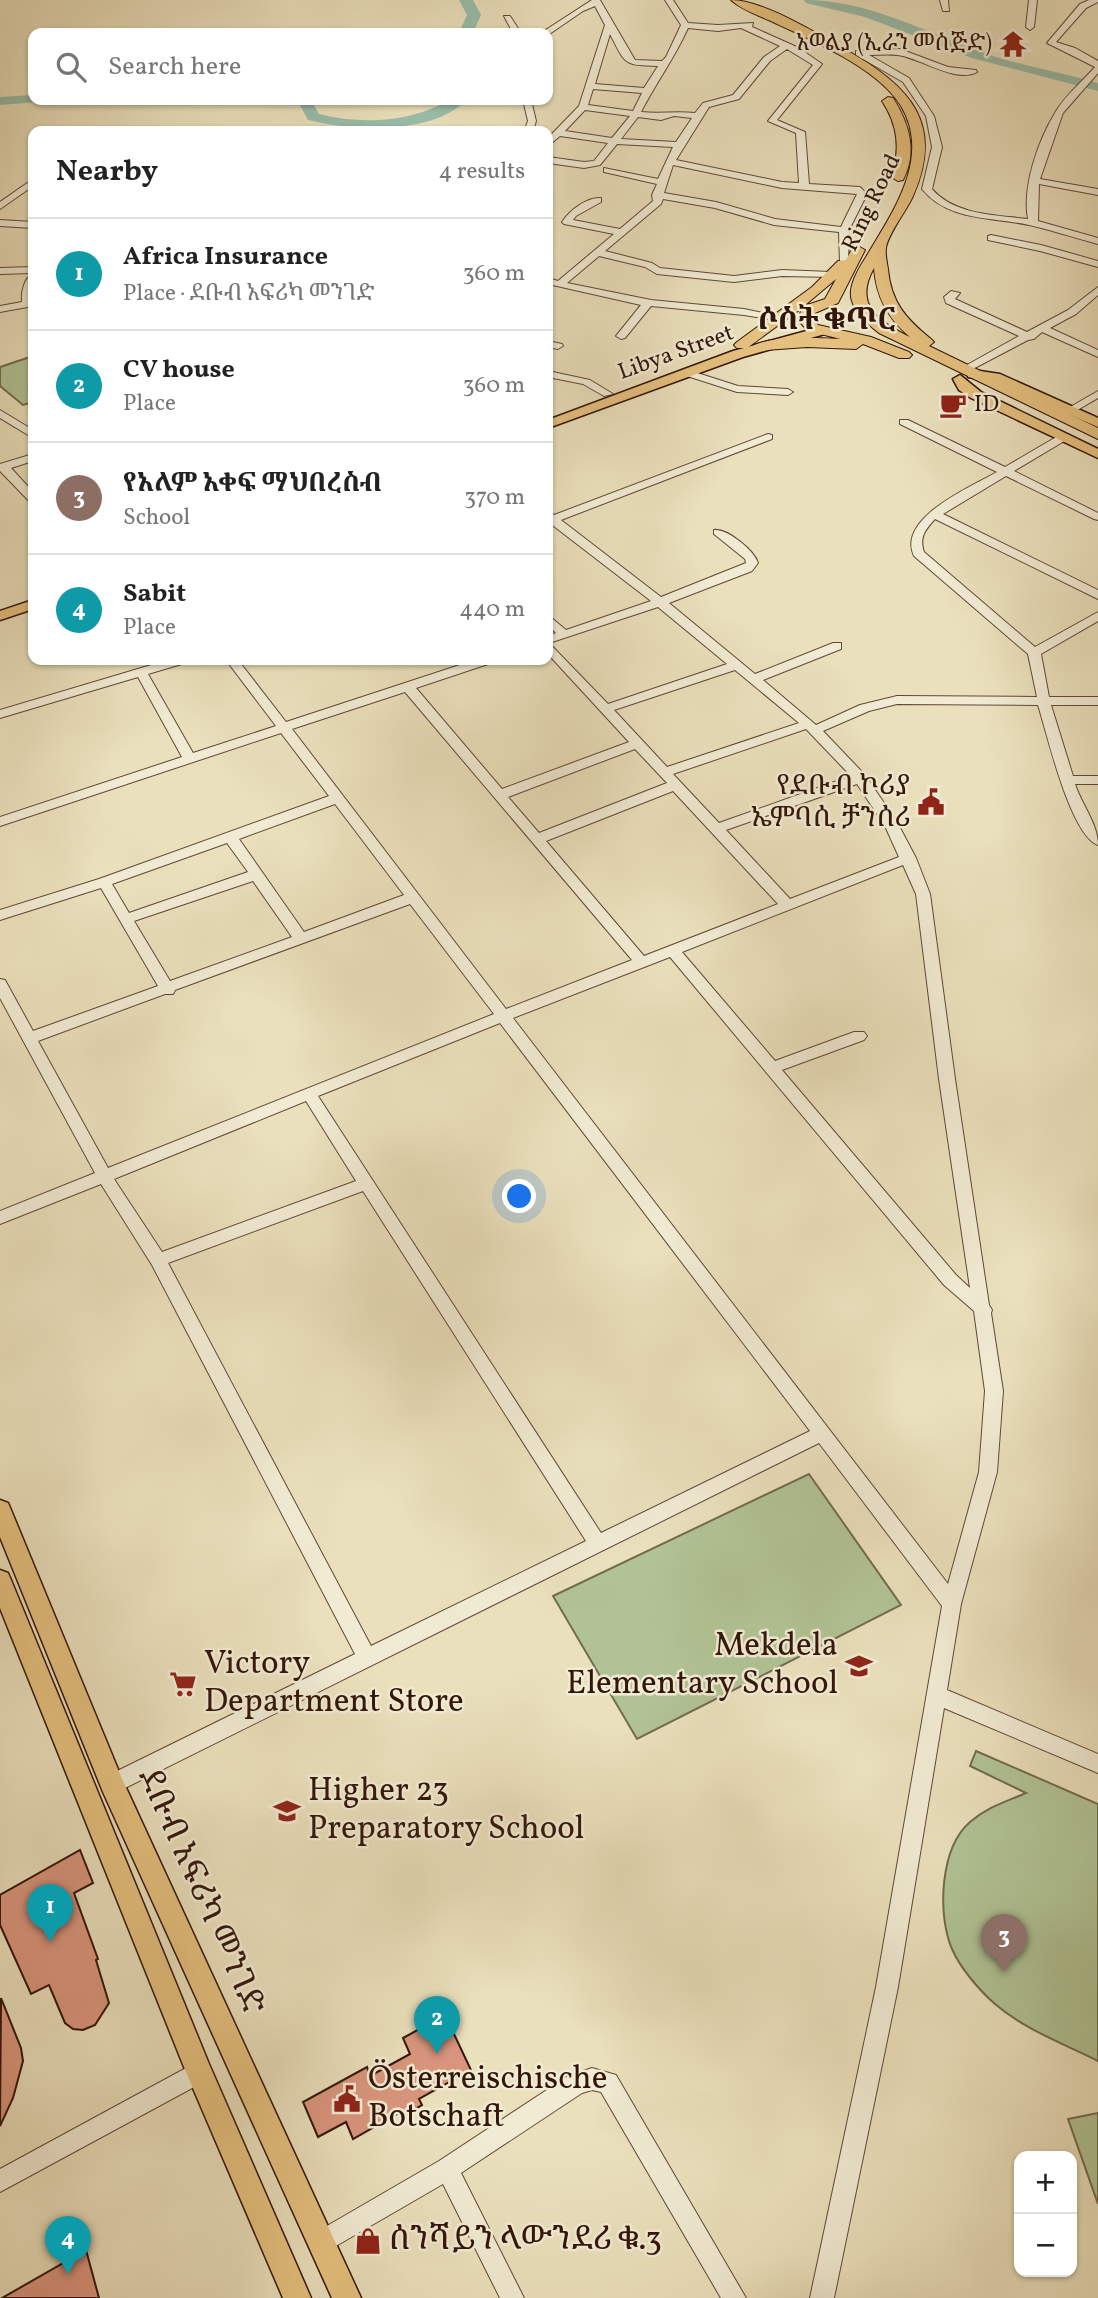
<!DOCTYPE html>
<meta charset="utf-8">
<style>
:root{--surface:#fff;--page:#f2f2f2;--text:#222;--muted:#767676;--line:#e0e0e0;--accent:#8f2418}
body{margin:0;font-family:Vollkorn,"Noto Serif Ethiopic",serif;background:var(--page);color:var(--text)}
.controls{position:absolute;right:21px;bottom:21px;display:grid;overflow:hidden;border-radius:14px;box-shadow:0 2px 5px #0004}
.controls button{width:63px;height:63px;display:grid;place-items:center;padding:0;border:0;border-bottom:2px solid var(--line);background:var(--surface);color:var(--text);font:35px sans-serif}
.you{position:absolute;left:520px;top:1197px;width:24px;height:24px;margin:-18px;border:5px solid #fff;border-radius:50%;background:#1a73e8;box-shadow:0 0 0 10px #1a73e833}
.badge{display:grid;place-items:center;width:46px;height:46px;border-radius:50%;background:var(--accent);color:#fff;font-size:23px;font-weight:700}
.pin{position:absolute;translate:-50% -58px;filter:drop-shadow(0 2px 4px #0008)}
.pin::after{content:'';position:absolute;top:37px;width:24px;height:21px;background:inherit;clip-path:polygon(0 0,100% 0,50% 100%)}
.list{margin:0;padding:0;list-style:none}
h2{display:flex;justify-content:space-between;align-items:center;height:91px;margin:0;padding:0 28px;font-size:30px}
h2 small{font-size:23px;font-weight:400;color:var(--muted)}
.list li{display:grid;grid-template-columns:46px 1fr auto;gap:21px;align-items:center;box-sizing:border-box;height:112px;padding:0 28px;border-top:2px solid var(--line)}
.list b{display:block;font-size:26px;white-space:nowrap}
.list p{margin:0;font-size:23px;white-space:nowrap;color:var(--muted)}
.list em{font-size:23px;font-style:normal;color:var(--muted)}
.icon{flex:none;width:38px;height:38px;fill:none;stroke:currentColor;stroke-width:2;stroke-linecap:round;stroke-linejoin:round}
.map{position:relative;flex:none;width:1098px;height:2298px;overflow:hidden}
.search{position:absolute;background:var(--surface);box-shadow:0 2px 5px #0004;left:28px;top:28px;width:525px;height:77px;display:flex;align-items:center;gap:18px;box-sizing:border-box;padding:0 24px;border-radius:14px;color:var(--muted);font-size:26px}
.panel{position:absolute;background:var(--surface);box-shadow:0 2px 5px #0004;left:28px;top:126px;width:525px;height:539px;border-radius:14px}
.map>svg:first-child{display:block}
.green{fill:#b1c395;stroke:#726c4f;stroke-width:2}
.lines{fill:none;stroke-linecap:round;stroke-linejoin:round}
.river{fill:#99beab;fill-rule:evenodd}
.building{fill:#d9957d;stroke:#321609;stroke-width:2}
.minor-casing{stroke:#604836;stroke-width:2}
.major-casing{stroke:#321609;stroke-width:3}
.highway-casing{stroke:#321609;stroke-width:2}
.minor{fill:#f1ebd3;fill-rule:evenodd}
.major{fill:#e5c07e;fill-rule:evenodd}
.highway{fill:#e5c07e;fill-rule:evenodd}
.labels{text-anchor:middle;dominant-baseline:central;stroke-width:5;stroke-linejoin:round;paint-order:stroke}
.far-poi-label{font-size:23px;fill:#321609;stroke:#f1ebd3;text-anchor:end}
.far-street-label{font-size:23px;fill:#321609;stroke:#f1ebd3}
.poi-label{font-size:28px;fill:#321609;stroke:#f1ebd3;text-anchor:end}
.far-district-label{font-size:30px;font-weight:bold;fill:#321609;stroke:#f1ebd3}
.near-poi-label{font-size:33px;fill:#321609;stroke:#f1ebd3;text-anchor:start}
.near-street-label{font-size:33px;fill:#321609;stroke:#f1ebd3}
</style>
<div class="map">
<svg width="1098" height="2298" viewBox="0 0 1098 2298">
<rect width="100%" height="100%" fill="#eae0bc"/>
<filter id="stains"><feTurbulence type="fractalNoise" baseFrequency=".00286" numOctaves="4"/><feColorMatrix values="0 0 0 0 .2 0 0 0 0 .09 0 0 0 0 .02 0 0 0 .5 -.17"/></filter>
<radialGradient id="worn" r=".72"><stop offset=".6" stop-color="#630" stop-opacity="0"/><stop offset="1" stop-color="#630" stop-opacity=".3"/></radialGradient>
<!-- green -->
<g class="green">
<path d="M33,356V402L23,405L0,386V367Z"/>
<path d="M809,1474L901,1605L637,1739L553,1596Z"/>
<path d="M976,1751L1098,1804V2061C1064,2044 1024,2029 995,2004C980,1991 960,1968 952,1949C937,1914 940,1848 970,1822C987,1807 1005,1802 1026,1793L970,1766Z"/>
<path d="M1098,2113V2204L1068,2119Z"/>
</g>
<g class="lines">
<!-- river -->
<g class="river">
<path d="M459,0H473L481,15L473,33H459L467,15Z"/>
<path d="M804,0C866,0 922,30 978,51C1017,65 1059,72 1098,83V91L972,58L865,17L806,3Z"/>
<path d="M33,95V100H40L38,102L0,105V97Z"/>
<path d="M297,100H311L319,114C351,122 387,123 419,113C436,108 448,99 466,100C434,135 350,131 308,120Z"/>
</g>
</g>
<!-- building -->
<g class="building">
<path d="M80,1850L93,1883L74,1893L98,1959L96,1960L109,2003L95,2025L83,2030L73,2029L65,2023L49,1985L31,1994L0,1925V1895Z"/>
<path d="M1,1998L21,2048L23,2061L13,2098L0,2126Z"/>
<path d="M445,2015L471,2070L419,2099L422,2105L401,2117L399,2113L353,2139L346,2122L318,2137L303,2102L367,2067L370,2076L410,2054L403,2038Z"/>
<path d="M86,2250L99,2298H2Z"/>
</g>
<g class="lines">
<defs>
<g id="minor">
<path d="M592,0H600L635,60L662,61L666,57L681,25L665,0H673L688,23L718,25L753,23L752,27L799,48L822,64L777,120L805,132L809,184L860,187L867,194L849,230L848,264L840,262L839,232L774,225L715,208L663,199L661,204L605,251L652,263L660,268L734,276L782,270L831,272L836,275L835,277L782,276L734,282L657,274L645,267L599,256L567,283L651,300L744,309L781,317V321L744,315L651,306L625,338L621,339L616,336L641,305L548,284V278L558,281L614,234L564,224L562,222C570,210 587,197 601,198V202L576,216L573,220L620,229L653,201L652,195L657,184L604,172V168L658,179L673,147L617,144L600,165L584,168L548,163V157L584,162L594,161L608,143L560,136L548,146V138L579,106L605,25L595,6L583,11L548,35L541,33ZM688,28L718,31L741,28L780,46L764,57L733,95L703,103L695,113C676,111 660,114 641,112C656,83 675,57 688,28ZM610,34C626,65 623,65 658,66L644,88L595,84ZM787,49L813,65L768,121L796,133L799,183L782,182L676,160L709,107L739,99L770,61ZM593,89L642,93L633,111L588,105ZM585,110L630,116L612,138L565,131ZM674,116L692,118L676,142L621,139L638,117L661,120ZM673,165L782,188L857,194L841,227L775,219L716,202L664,193Z"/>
<path d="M940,0H948L949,11H943Z"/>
<path d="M1029,0H1037L1034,27L1030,30L1026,27Z"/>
<path d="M1089,0H1098V2L1086,8L1056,42L1075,48L1098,61V73L1063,113L1040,179L1098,189V195L1039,184L1038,221L1098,238V244C1075,238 1052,230 1029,225C993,217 947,221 922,189L932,147L926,116L903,82L856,55V51L900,49L948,67L976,70L977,72C956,84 919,57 897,55C888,54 878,55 869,55L909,78L934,116L942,147L932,189C954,215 996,215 1028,219C1022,187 1038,141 1055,113C1065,95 1082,82 1095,67L1047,43L1080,4Z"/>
<path d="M504,16H510L521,33H513Z"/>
<path d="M523,100H531L536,121L533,131H524L528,121Z"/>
<path d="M33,179V186L0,209V202Z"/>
<path d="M0,220L33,222V228L0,226Z"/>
<path d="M991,235L1041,245L1098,261V267L1040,251L988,240V236Z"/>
<path d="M33,267V273L0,274V268Z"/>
<path d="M33,274L31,293L33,306L0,312V306L22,302C21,292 24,278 33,274Z"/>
<path d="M1098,287V295L1076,314L1050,328L1098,350V357L1042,332L1034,339L1028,340L967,372L958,370L1019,336L946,303L944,297L951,291L960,293L955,299L1027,332L1068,310Z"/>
<path d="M548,341L562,344L563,346L558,349L548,347Z"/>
<path d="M688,370L738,386L788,389L793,392L788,395L737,392L684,375V371Z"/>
<path d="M548,371L590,380L613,394L604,396L583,384L548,377Z"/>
<path d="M1098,391V398L1074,412L1065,410Z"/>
<path d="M0,410L33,430V438L0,418Z"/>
<path d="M900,420H908L1005,467L1058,436H1066V440L1014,471L1098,513V520L1094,519L1006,476L943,514L1098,590V599L935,519C925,530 919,537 924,552L1035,647L1098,612V621L1041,654L1049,697H1098V705H1051L1073,776H1098V784H1075C1082,805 1098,824 1098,845C1070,835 1047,733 1038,705L897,704L869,711L823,731L865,775L897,822L916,858L930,894L955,1079L989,1305L992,1310L991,1313L1003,1391L997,1472L961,1604L947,1690L1098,1754V1773L944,1708L898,1987L834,2298H810L876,1987L942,1606L819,1443L119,1791L112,1794L105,1791L102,1784L105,1777L355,1654L152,1265L101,1184L0,1224V1211L95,1173L0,998V979L5,980L33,1031L158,986L101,888L0,920V910L99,879L329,796L281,733L0,826V817L182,757L138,677L0,718V710L168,660H187L185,663L148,674L193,753L276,726L226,660H238L286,722L475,660H493L491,663L416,688L502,789L629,742L548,654V636L556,633L548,625V615L566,630L651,601L551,524H548V513L554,515L768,434L772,435V439L561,520L661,597L746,563L745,559L714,534V530C727,528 755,551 758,563L752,571L669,603L755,674L833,643H841V649L763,680L816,725L860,705L897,696L1037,697L1028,654L914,556C896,518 971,487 997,472L900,424ZM658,607L727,664L608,704L549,643ZM735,670L799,723L667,767L614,710ZM405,692L632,960L506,1009L292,729ZM806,729L851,776L719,823L673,774ZM635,749L667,783L539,833L508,797ZM857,784L885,826L899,857L790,899L726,830ZM673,791L778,904L644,956L546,841ZM335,804L404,895L304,932L239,839ZM227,843L248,872L129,913L112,884ZM903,865L916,894L939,1079L970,1288L956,1275L782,1070L864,1040L867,1036L864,1032H854L775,1061L682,952ZM253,881L292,937L170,981L134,921ZM410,904L494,1014L108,1168L38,1041L165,994H173L175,990ZM670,957L944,1285L974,1311L985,1391L979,1472L948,1584L513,1018ZM500,1023L810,1431L601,1533L318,1096ZM306,1101L356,1181L162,1252L114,1179ZM363,1191L586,1541L371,1646L168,1263Z"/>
<path d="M33,454V461L11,468L33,492V502L29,501L0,471V464Z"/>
<path d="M199,2061L207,2064L210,2072L207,2080L0,2192V2169Z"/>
<path d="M592,2068L616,2075L746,2298H721L601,2092L592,2090L582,2093L461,2173L524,2298H500L443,2184L329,2250L321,2253L313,2250L310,2242L313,2234L439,2161L568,2076Z"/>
</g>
<g id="major">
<path d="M821,327L825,328V334L743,357L548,428V420L733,351Z"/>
<path d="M973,370L1000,374L1098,418V427L992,381L968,377V371Z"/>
<path d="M960,375L981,392L1098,449V458L971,398L959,390L953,379Z"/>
<path d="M33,600V609L0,620V611Z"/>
<path d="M0,1500L8,1503L11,1510L122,1779L361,2298H332L103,1792L0,1537Z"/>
<path d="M0,1570L8,1573L11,1580L209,2064L311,2298H283L186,2072L0,1608Z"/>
</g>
<g id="highway">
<path d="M731,0C760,0 807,28 834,43C899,79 949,115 913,196C907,210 888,234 886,248C885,254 887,263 888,269C891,302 906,319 931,339L934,342L929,346L1098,428V439L879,333C868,324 856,315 852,301C847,287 859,268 866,257C892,213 932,158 901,106C878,68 813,41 773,22C760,16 742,10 731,0ZM874,268C876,297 888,319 910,337C879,322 853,305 874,268Z"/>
<path d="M888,97L893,98C909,123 918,152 903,180L898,181L891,177C901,150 898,125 882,101Z"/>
<path d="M858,246L865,250L838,303L815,313L813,319L818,325L871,337L909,352L912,355L909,358H899L863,344L856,349L807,347L753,351L750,348C765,335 820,338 841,339L808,331L798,320L802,308L747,348H737L734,345L737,342L812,287L838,261L846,260L853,247ZM836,279L825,299L804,306Z"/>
</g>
</defs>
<!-- minor casing -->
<use href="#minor" class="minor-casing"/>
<!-- major casing -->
<use href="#major" class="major-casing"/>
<!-- highway casing -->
<use href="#highway" class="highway-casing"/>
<!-- minor -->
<use href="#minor" class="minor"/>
<!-- major -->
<use href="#major" class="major"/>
<!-- highway -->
<use href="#highway" class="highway"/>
</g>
<!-- icons -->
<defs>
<symbol id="temple-bare" viewBox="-9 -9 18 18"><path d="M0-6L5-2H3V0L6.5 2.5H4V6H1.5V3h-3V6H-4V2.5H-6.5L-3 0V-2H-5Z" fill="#8f2418" stroke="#f1ebd3" stroke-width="2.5" paint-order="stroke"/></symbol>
<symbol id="cafe-bare" viewBox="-9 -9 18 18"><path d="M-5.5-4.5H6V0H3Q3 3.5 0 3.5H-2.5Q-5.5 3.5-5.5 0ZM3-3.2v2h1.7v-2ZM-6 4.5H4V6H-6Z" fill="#8f2418" stroke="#f1ebd3" stroke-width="2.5" paint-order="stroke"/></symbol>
<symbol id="civic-bare" viewBox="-9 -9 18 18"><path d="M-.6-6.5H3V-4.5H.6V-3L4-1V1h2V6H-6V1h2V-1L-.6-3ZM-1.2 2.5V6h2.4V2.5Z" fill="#8f2418" stroke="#f1ebd3" stroke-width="2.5" paint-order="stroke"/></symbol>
<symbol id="school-bare" viewBox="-9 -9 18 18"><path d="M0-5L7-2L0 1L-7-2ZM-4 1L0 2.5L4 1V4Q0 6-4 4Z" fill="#8f2418" stroke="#f1ebd3" stroke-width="2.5" paint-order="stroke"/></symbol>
<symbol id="supermarket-bare" viewBox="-9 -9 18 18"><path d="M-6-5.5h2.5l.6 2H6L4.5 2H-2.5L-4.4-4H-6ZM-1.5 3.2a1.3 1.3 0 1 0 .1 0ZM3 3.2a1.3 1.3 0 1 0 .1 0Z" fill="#8f2418" stroke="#f1ebd3" stroke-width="2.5" paint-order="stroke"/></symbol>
<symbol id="shop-bare" viewBox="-9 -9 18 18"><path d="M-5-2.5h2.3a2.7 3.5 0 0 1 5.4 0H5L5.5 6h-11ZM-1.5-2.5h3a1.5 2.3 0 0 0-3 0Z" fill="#8f2418" stroke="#f1ebd3" stroke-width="2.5" paint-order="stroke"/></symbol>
</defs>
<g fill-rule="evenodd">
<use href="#temple-bare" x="994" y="25" width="38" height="38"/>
<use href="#cafe-bare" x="934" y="386" width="38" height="38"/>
<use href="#civic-bare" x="912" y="783" width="38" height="38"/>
<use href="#school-bare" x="840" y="1647" width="38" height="38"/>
<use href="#supermarket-bare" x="164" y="1665" width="38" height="38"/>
<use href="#school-bare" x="268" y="1792" width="38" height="38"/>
<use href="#civic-bare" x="328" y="2080" width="38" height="38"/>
<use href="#shop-bare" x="349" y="2222" width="38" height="38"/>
</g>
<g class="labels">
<!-- far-poi labels -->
<g class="far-poi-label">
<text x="992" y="44">አወልያ (ኢራን መስጅድ)</text>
<text x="974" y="405" text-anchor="start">ID</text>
</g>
<!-- far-street labels -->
<g class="far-street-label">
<text transform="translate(872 203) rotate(-64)">Ring Road</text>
<text transform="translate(676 353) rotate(-20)">Libya Street</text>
</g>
<!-- poi labels -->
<g class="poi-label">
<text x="910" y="786">የደቡብ ኮሪያ<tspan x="910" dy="32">ኤምባሲ ቻንሰሪ</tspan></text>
</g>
<!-- far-district labels -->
<g class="far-district-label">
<text x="827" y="321">ሶስት ቁጥር</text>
</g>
<!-- near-poi labels -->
<g class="near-poi-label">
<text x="838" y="1647" text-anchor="end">Mekdela<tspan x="838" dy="38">Elementary School</tspan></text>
<text x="204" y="1665">Victory<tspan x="204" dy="38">Department Store</tspan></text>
<text x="308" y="1792">Higher 23<tspan x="308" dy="38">Preparatory School</tspan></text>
<text x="368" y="2080">Österreischische<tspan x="368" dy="38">Botschaft</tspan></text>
<text x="389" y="2241">ሰንሻይን ላውንደሪ ቁ.3</text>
</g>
<!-- near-street labels -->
<g class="near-street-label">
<text transform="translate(200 1892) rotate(66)">ደቡብ አፍሪካ መንገድ</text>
</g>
</g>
<rect width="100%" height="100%" filter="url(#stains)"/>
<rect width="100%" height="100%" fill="url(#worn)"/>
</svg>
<div class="controls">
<button>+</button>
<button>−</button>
</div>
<div class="you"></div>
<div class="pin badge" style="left:50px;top:1942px;background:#0f9aa8">1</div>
<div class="pin badge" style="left:437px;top:2054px;background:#0f9aa8">2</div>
<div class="pin badge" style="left:1004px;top:1972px;background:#8d6e63">3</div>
<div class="pin badge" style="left:68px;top:2274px;background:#0f9aa8">4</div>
<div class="search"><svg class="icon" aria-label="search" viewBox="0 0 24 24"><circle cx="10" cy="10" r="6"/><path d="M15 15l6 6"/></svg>Search here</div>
<section class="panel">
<h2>Nearby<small>4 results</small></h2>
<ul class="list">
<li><span class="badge" style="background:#0f9aa8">1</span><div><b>Africa Insurance</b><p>Place · ደቡብ አፍሪካ መንገድ</p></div><em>360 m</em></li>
<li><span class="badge" style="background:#0f9aa8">2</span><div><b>CV house</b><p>Place</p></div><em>360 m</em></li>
<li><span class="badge" style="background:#8d6e63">3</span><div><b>የአለም አቀፍ ማህበረስብ</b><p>School</p></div><em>370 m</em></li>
<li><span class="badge" style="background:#0f9aa8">4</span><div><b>Sabit</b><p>Place</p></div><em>440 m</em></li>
</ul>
</section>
</div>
